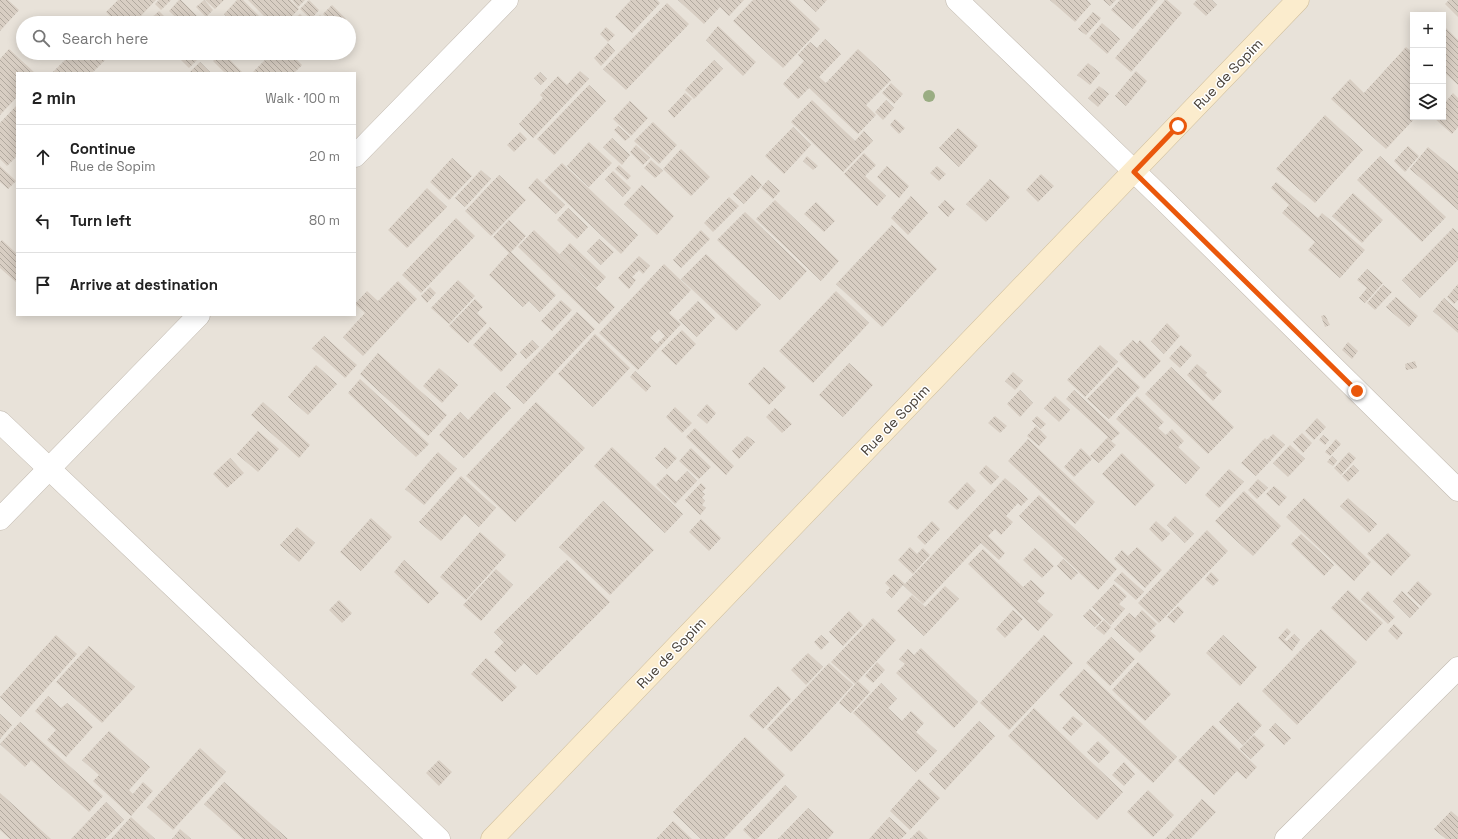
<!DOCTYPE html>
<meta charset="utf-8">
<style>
:root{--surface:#fff;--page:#f6f6f6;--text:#222;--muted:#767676;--line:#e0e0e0}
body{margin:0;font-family:"Space Grotesk",sans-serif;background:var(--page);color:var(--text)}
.controls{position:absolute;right:12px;top:12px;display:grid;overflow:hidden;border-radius:0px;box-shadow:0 2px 10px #0003}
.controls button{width:36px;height:36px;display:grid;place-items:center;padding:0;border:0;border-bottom:1px solid var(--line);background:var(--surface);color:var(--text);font:20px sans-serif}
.stop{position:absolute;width:12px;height:12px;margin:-9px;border:3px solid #ea580c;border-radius:50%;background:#fff}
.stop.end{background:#ea580c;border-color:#fff;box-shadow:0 1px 4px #0008}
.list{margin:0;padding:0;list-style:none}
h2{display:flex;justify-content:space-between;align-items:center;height:52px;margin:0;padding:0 16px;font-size:17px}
h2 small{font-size:13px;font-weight:400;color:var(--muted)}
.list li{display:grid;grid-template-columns:26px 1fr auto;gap:12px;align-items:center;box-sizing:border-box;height:64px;padding:0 16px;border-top:1px solid var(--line)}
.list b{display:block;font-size:15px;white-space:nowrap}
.list p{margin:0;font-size:13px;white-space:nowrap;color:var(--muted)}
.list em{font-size:13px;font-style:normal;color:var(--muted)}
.icon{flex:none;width:22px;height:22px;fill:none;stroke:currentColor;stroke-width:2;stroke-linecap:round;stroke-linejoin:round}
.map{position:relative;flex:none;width:1458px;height:839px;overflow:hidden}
.search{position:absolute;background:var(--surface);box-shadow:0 2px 10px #0003;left:16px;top:16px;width:340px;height:44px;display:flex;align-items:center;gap:10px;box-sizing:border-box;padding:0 14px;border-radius:22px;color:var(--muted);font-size:15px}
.panel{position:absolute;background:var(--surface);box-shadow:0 2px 10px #0003;left:16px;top:72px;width:340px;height:244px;border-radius:0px}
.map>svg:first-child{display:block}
.residential{fill:#e8e2d9;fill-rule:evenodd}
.building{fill:url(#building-back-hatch);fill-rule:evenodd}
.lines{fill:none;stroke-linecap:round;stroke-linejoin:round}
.street-casing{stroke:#c2bab0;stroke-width:23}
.secondary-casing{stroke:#d0bf9d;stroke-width:23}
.street{stroke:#fff;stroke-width:22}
.secondary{stroke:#fbeccd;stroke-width:22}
.tree{fill:#9aad83}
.route{stroke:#ea580c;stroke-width:5}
.labels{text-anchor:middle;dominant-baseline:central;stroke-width:3;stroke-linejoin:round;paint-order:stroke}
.street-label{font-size:14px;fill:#484139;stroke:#fff}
</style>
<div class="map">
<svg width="1458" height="839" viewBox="0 0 1458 839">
<defs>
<pattern id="building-back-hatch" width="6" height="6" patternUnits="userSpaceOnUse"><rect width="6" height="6" fill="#d8cec3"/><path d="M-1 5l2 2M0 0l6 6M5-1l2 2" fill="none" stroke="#b1a99f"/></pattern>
</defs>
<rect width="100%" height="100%" fill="#f4f0ea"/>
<!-- residential -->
<path class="residential" d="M0,0H1458V839H0ZM1413,15H1443V117H1413ZM23,23H349V53H23ZM17,73H355V315H17Z"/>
<!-- building -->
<g class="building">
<path d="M0,0H8L19,10L0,31Z"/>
<path d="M118,0H156L134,23H117L106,12Z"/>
<path d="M159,0H171L161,10L155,4Z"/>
<path d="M179,0H181L204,23H182L169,11Z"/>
<path d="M204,0L213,10L206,17L196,7Z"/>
<path d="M205,0H224L215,9Z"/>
<path d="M237,0H243L266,23H232V22L224,14Z"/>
<path d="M248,0H290L299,9L285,23H271Z"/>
<path d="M292,0H305L298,7Z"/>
<path d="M309,0L319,10L311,19L300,9Z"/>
<path d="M631,0H657L660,3L632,33L615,17Z"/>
<path d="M678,0H744L729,16L720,7L704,24Z"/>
<path d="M753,0H789L820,29L783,68L733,21Z"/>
<path d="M803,0H827L816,12Z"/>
<path d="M1050,0H1087L1091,4L1075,22Z"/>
<path d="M1103,0H1116L1110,6Z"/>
<path d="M1120,0H1158L1133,29L1111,10Z"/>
<path d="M1165,0H1167L1182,13L1131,72L1115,58Z"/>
<path d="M1197,0H1212L1217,5L1206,16L1193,4Z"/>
<path d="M1449,0H1458V17L1445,4Z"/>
<path d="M667,3L689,24L626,90L603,69Z"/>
<path d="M332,5L346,19L343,23H332L323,14Z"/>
<path d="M159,11L171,23H146Z"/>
<path d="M1093,12L1101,18L1086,35L1078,29Z"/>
<path d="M300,14L309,23H290Z"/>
<path d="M320,15L328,23H312Z"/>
<path d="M1102,23L1120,39L1107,54L1089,38Z"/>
<path d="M1443,25L1458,40V85L1443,71Z"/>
<path d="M718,26L756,62L743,76L706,40Z"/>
<path d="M606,27L615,35L608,42L600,34Z"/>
<path d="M825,39L841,54L819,77L826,83L858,49L891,80L866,105L876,115L858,134L809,88L798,99L783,84L804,61L798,55L810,42L817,48Z"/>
<path d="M608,43L615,51L601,66L594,58Z"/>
<path d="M1406,47L1413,53V117H1416L1386,149L1331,99L1350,79L1364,93Z"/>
<path d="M9,49L35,73H17V97L0,115V59Z"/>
<path d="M72,53H112L92,73H52Z"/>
<path d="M174,53H201L203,54L189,68Z"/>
<path d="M221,53H223L243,73H225L213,61Z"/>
<path d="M272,53H290L302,65L294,73H252Z"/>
<path d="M303,53H313L308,58Z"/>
<path d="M714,60L723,69L694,99L685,90Z"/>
<path d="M200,62L211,73H189Z"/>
<path d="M1088,63L1100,73L1090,85L1077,75Z"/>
<path d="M580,71L589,79L533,138L519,124L543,98L540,95L558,76L567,85Z"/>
<path d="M1136,71L1147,81L1126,106L1115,96Z"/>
<path d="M540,72L547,79L541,85L534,78Z"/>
<path d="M891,83L903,94L894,104L882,93Z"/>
<path d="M589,85L606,101L554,155L537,139Z"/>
<path d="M1099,86L1109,94L1098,107L1088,98Z"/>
<path d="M685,93L692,99L674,118L668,111Z"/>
<path d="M1453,93L1458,98V127L1452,134L1433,117H1443V105Z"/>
<path d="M812,100L855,141L864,131L873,141L843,172L791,122Z"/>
<path d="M886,100L894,108L883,120L875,112Z"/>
<path d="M630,101L648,118L631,136L613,119Z"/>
<path d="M17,105V156L7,166L0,159V123Z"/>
<path d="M1325,115L1363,150L1315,203L1276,169Z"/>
<path d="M895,119L905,128L899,134L890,125Z"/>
<path d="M653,122L677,145L659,164L634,141Z"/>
<path d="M618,126L630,137L625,141L614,130Z"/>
<path d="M793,127L811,145L784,174L765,156Z"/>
<path d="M958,128L978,146L959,167L939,148Z"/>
<path d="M520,132L527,139L514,152L507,145Z"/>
<path d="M612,138L630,155L622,165L603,147Z"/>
<path d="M589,142L612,163L589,187L567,166Z"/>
<path d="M636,145L650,158L643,165L630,152Z"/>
<path d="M1408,146L1419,156L1405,172L1394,161Z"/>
<path d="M1428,147L1458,172V210L1410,169Z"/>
<path d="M681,149L710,177L691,196L663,169Z"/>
<path d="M864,153L876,165L865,176L886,196L877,206L844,174Z"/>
<path d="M807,156L818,166L813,170L803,161Z"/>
<path d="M1380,156L1446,217L1422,242L1357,180Z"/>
<path d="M452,158L472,176L449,200L430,182Z"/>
<path d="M651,160L663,171L655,178L644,168Z"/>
<path d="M562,163L638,235L621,254L544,181Z"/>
<path d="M619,165L631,176L627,180L615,169Z"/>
<path d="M0,166L16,181L8,189L0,182Z"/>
<path d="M887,166L909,186L899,198L877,177Z"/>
<path d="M937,166L946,174L939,181L930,173Z"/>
<path d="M481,170L491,179L465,207L455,198Z"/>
<path d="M613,171L631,188L623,197L605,179Z"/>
<path d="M1041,174L1054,186L1038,202L1026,190Z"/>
<path d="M499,175L526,200L491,236L465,211Z"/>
<path d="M752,175L762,185L744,204L733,194Z"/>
<path d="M537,178L565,205L556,214L528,188Z"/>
<path d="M990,179L1010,197L986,222L966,204Z"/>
<path d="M768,180L780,191L773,199L761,188Z"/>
<path d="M1276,182L1318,218L1322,213L1365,250L1340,278L1308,250L1315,242L1282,213L1289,205L1271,188Z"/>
<path d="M642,185L674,216L657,235L624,204Z"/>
<path d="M427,188L447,207L407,248L388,230Z"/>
<path d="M1353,193L1383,220L1362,243L1332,216Z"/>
<path d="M911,196L928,213L908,235L891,218Z"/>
<path d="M729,197L739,206L713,232L704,223Z"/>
<path d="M775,200L839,261L821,281L756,219Z"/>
<path d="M945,200L955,209L948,217L938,207Z"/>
<path d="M816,202L835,221L824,232L804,214Z"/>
<path d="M568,208L588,227L577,239L557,220Z"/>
<path d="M745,212L807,271L780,300L717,240Z"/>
<path d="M456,218L475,236L421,293L402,275Z"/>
<path d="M509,220L526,236L511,252L556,295L540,312L529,301L523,307L489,275L509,253L493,237Z"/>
<path d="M892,225L937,269L882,327L836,284Z"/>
<path d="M1453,228L1458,233V260L1420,298L1402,280Z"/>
<path d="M534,230L615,307L599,324L518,247Z"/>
<path d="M701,230L710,239L681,268L673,260Z"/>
<path d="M599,239L614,252L601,265L587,251Z"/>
<path d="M2,240L17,254V283L0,268V242Z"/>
<path d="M570,243L606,277L596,288L560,254Z"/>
<path d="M706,254L761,305L736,331L681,279Z"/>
<path d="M639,256L650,266L643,274L639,270L632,277L636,280L629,289L618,278Z"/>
<path d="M664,264L691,290L669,313L681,324L638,370L599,333ZM659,329L665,336L657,344L650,338Z"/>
<path d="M1367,269L1383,283L1365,303L1359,298L1367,288L1357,280Z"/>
<path d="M458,280L475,296L449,324L431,308Z"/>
<path d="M398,281L417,299L363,356L343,337L365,313L355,304L367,291L378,301Z"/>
<path d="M1458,284V300L1454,304L1447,297Z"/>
<path d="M1383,285L1392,292L1375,310L1367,303Z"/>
<path d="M430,287L436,293L427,303L421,296Z"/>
<path d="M836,291L869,323L813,383L779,351Z"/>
<path d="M1396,297L1418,316L1409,327L1386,307Z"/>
<path d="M1444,298L1458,311V333L1433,311Z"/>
<path d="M475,299L483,307L477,313L487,323L468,343L449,326Z"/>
<path d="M561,300L572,310L552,331L541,321Z"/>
<path d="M698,301L715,318L697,337L679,320Z"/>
<path d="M577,312L595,329L524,404L506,387Z"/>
<path d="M1325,315L1330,325L1325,327L1321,316Z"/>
<path d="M1167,323L1180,336L1164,354L1151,341Z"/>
<path d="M490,327L517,354L501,372L473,345Z"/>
<path d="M682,330L696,344L676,365L661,351Z"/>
<path d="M595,334L630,368L593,407L558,374Z"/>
<path d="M324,336L357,365L345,378L312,348Z"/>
<path d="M532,340L539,347L526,359L520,352Z"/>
<path d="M1133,340L1137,344L1140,340L1161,361L1144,379L1119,354Z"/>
<path d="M1348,342L1358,351L1352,359L1342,350Z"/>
<path d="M1100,345L1118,362L1085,397L1067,380Z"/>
<path d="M1181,345L1192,355L1180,368L1169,358Z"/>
<path d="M378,353L447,415L428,436L360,374Z"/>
<path d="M1415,361L1417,368L1406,370L1405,364Z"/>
<path d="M849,363L873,385L843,417L819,395Z"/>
<path d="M1197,364L1207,373L1205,375L1222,391L1213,401L1187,375Z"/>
<path d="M316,365L337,384L308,415L288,397Z"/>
<path d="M764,367L786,387L769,405L748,384Z"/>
<path d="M1118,367L1140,387L1109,419L1087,399Z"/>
<path d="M1171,367L1234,427L1208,454L1145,394Z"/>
<path d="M439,368L458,385L442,403L423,386Z"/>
<path d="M635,371L651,386L646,392L630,377Z"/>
<path d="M1013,372L1023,381L1015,390L1005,381Z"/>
<path d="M360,379L429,444L416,457L348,393Z"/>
<path d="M1020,390L1033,403L1020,417L1007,404Z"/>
<path d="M1074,390L1120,433L1111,441L1116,445L1099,463L1090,456L1108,437L1066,399Z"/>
<path d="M494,392L511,408L464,458L439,435L460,412L468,420Z"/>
<path d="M1055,396L1070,410L1059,422L1044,408Z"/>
<path d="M1137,396L1164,422L1158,428L1166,435L1172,429L1184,441L1178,447L1200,468L1186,484L1116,419Z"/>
<path d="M263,402L310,445L299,458L251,415Z"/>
<path d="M536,402L585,448L515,522L466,476Z"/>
<path d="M707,404L716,413L707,424L697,415Z"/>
<path d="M675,407L692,423L682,433L666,417Z"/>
<path d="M775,408L792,424L782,433L766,417Z"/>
<path d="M995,416L1007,426L1000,433L988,423Z"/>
<path d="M1037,416L1046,424L1041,429L1032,421Z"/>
<path d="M1317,418L1326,427L1314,440L1305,431Z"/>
<path d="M1036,426L1047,437L1039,446L1027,436Z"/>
<path d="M695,428L734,466L726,475L686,437Z"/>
<path d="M258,431L279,449L258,472L237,454Z"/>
<path d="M1302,433L1312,443L1303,453L1293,442Z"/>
<path d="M1273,434L1285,445L1256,476L1241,463L1265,438L1267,440Z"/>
<path d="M1323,435L1329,440L1325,445L1319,440Z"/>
<path d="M747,436L755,442L739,459L732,451Z"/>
<path d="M1028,439L1095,502L1075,524L1008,461Z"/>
<path d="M1336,439L1341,444L1330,456L1325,452Z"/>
<path d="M1290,445L1305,459L1288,477L1273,463Z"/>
<path d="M612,447L683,514L665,533L594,466Z"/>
<path d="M665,447L677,458L667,469L655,458Z"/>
<path d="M691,448L711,467L699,479L679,461Z"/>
<path d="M1081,448L1092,459L1074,477L1064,467Z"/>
<path d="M438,452L457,469L424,505L405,489Z"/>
<path d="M1349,452L1356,458L1341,475L1334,468Z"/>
<path d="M1122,453L1155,485L1135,506L1102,474Z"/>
<path d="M1332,456L1337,461L1333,466L1327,462Z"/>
<path d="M230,458L244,473L227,488L213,474Z"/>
<path d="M986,465L999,477L991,485L979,473Z"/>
<path d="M1353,465L1359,471L1348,482L1342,476Z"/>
<path d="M1229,469L1244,482L1219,508L1205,495Z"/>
<path d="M687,471L697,481L675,504L656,485L667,474L676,482Z"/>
<path d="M461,476L496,508L479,527L465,514L441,541L419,522Z"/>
<path d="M1005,478L1028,499L1021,506L1018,503L1006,516L1013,522L1001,535L995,529L988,536L1005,553L999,560L981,543L923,604L903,585L892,598L886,592L890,588L885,583L894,574L905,584Z"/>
<path d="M1258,479L1268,488L1257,499L1248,490Z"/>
<path d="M967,482L976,491L957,510L948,502Z"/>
<path d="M701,483L706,488L702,492L705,494L702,498L705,501L702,505L706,508L700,515L685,500Z"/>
<path d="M1274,486L1287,497L1279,506L1266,494Z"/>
<path d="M1244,491L1281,526L1253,556L1215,521Z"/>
<path d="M1039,495L1117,569L1098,590L1019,516Z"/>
<path d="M1304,498L1371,562L1354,581L1286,517Z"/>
<path d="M1348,498L1377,524L1369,533L1340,506Z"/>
<path d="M603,501L654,550L610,595L559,547Z"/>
<path d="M1175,516L1194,534L1185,543L1167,525Z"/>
<path d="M371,518L392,537L361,571L340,552Z"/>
<path d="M701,519L721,538L709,551L689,532Z"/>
<path d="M932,521L940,529L925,545L917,537Z"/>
<path d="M1156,521L1170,534L1162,542L1149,529Z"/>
<path d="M297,527L315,543L299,562L280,545Z"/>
<path d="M1207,530L1228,551L1159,623L1138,603Z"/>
<path d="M480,532L506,555L466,600L440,577Z"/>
<path d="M1388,533L1411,555L1391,576L1367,554Z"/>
<path d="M1301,534L1334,565L1324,576L1291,544Z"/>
<path d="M910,547L917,554L923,548L930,555L913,574L898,560Z"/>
<path d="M1137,547L1162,570L1145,588L1114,559L1122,550L1128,556Z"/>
<path d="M1035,548L1054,566L1042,578L1023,560Z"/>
<path d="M983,549L1023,587L1031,580L1045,593L1037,601L1053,615L1038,631L968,564Z"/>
<path d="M1063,559L1078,573L1071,580L1057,566Z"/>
<path d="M404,560L439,593L428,604L394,572Z"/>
<path d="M567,560L610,602L537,675L524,663L515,672L494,652L504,642L494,632Z"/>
<path d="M496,569L513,585L481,621L463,605Z"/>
<path d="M1122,572L1144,592L1136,600L1114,580Z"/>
<path d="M1211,572L1219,580L1213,586L1205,579Z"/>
<path d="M1418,581L1432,594L1421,606L1407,593Z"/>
<path d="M1114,584L1127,596L1119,604L1125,609L1111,625L1092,607Z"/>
<path d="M945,586L959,599L924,636L897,611L912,595L925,607Z"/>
<path d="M1348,590L1383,623L1366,641L1331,608Z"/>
<path d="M1368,591L1395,617L1388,624L1361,599Z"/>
<path d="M1402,591L1419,608L1410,618L1393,601Z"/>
<path d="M339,600L352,613L342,623L329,610Z"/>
<path d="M1178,606L1184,612L1174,623L1167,617Z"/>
<path d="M1090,609L1102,620L1095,627L1083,616Z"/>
<path d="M1013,610L1023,619L1005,638L996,629Z"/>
<path d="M1142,610L1157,624L1150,631L1156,636L1140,653L1114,629L1129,613L1135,618Z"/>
<path d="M849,611L863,625L843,646L829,632Z"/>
<path d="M873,618L896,640L855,684L831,662Z"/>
<path d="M1104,620L1111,627L1104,635L1096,628Z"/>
<path d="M1394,624L1403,633L1397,640L1388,631Z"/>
<path d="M1287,628L1291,632L1284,640L1287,641L1294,634L1300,640L1292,651L1278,638Z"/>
<path d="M1321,629L1357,662L1297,725L1262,691Z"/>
<path d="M56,635L77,654L21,717L0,697Z"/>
<path d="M821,635L829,642L821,650L814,642Z"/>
<path d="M1044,635L1073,663L1009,730L980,703Z"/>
<path d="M1223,635L1257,667L1240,686L1206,653Z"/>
<path d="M1111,637L1135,659L1110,686L1086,663Z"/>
<path d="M89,646L135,687L102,723L56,682Z"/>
<path d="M921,648L978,702L954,728L896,673L905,664L899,659L908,649L914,655Z"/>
<path d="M808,653L823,667L806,685L791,670Z"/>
<path d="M486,658L517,687L502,702L471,674Z"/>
<path d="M877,662L885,670L873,683L865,676Z"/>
<path d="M1138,662L1171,694L1145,721L1112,690Z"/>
<path d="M829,663L853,685L791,752L767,729Z"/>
<path d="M1084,669L1177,757L1153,783L1059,695Z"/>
<path d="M858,681L870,692L851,713L839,703Z"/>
<path d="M881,683L897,699L888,708L902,721L911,711L924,723L916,732L937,751L916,772L853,713Z"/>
<path d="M778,686L791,699L763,729L749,716Z"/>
<path d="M48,696L61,708L67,703L93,727L66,757L47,740L56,730L35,711Z"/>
<path d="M1238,702L1262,725L1243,745L1219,722Z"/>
<path d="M1034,708L1123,792L1097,820L1008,736Z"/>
<path d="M0,714L12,725L0,739Z"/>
<path d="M1073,716L1083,724L1071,736L1062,728Z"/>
<path d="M979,721L995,736L945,790L929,774Z"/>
<path d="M20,722L103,796L89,812L31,760L25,767L0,744Z"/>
<path d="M1275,723L1291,738L1284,745L1269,730Z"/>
<path d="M1213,725L1257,767L1246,779L1237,771L1214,795L1178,761Z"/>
<path d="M109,731L150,767L129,790L133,794L143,782L153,791L131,816L93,781L99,775L82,760Z"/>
<path d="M1254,735L1265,745L1251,759L1240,749Z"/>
<path d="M745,737L785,775L724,839H701L673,812Z"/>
<path d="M1098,741L1110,752L1099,763L1087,752Z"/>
<path d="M200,748L226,772L173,830L147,807Z"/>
<path d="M439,760L452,772L439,786L426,773Z"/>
<path d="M1124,762L1135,774L1124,786L1112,775Z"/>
<path d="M919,779L940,798L910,830L890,811Z"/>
<path d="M224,782L288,839H243L204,804Z"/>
<path d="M785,785L797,797L757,839H752L743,830Z"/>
<path d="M1148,790L1174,815L1153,837L1127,812Z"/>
<path d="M0,793L51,839H10L0,830Z"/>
<path d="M1202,799L1216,812L1190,839H1165Z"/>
<path d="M106,802L124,820L105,839H71Z"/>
<path d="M808,808L834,832L828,839H778Z"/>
<path d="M1451,811L1458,817V839H1446L1434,829Z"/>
<path d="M131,817L155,839H111Z"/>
<path d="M889,817L907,833L901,839H869Z"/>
<path d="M673,821L692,839H656Z"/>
<path d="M180,829L191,839H172Z"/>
<path d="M919,830L928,839H910Z"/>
</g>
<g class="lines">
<defs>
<g id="street">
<path d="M957,0L1167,203L1458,490"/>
<path d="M355,156L507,0"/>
<path d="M0,422L439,839"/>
<path d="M0,519L199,315"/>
<path d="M1286,839L1458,668"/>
</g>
<path id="secondary" d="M492,839L1298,0"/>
</defs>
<!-- street casing -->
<use href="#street" class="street-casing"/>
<!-- secondary casing -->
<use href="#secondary" class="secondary-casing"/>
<!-- street -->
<use href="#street" class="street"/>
<!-- secondary -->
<use href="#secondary" class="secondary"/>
</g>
<!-- trees -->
<circle class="tree" cx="929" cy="96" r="6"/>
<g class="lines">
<!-- route -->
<path class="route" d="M1178,126L1134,172L1357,391"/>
</g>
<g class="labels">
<!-- street labels -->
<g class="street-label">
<text transform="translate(1228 74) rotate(-46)">Rue de Sopim</text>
<text transform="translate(895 420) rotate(-46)">Rue de Sopim</text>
<text transform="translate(671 653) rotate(-46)">Rue de Sopim</text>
</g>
</g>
</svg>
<div class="controls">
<button>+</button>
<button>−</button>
<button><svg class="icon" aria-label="layers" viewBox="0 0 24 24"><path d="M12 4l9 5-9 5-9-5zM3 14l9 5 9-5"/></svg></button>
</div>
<div class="stop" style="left:1178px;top:126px"></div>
<div class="stop end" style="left:1357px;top:391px"></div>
<div class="search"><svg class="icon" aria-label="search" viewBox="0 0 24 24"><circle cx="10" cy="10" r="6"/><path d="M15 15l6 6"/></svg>Search here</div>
<section class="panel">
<h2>2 min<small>Walk · 100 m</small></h2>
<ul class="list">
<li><svg class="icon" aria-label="ahead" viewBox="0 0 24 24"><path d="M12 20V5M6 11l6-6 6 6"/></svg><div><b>Continue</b><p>Rue de Sopim</p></div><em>20 m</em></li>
<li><svg class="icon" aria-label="left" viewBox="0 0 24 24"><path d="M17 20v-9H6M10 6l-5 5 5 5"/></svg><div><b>Turn left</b></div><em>80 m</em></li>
<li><svg class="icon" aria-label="arrive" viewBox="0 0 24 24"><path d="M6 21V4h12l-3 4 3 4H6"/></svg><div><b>Arrive at destination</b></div></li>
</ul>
</section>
</div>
